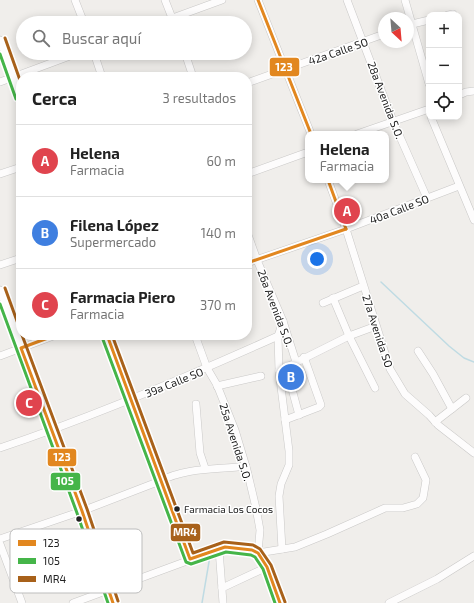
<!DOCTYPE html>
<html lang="es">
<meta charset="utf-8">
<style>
:root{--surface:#fff;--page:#f6f6f6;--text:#222;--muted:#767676;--line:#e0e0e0;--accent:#2563eb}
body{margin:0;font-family:"Exo 2",sans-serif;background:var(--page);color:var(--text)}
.controls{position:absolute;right:12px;top:12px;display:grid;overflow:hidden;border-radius:8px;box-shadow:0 2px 10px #0003}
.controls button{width:36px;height:36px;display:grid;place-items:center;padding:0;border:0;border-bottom:1px solid var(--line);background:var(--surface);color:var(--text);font:20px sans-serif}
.compass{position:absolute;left:378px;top:12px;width:36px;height:36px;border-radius:50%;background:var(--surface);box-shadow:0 2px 10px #0003;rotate:154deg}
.you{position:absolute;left:317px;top:259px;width:14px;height:14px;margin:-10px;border:3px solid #fff;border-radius:50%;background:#1a73e8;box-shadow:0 0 0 6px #1a73e833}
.badge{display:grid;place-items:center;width:26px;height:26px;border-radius:50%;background:var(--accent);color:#fff;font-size:13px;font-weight:700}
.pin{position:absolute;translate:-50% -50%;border:2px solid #fff;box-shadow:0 1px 4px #0006}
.popup{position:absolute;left:305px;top:131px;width:84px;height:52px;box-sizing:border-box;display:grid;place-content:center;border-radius:8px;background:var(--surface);filter:drop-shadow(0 1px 3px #0005);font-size:13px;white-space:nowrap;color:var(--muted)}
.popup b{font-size:15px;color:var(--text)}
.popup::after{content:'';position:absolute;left:50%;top:100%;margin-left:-8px;border:8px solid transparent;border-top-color:var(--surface)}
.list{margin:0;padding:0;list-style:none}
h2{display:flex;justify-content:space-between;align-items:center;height:52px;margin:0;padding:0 16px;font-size:17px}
h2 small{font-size:13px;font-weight:400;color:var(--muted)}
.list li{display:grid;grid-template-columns:26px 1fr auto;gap:12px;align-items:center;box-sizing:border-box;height:72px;padding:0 16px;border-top:1px solid var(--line)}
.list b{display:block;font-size:15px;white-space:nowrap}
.list p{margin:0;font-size:13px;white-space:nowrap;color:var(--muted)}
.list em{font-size:13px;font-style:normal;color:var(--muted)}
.icon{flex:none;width:22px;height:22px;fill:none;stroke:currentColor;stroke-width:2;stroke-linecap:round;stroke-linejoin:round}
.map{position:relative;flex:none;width:474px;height:603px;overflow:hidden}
.search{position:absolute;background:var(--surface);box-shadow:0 2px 10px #0003;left:16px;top:16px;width:236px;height:44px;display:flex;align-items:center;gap:10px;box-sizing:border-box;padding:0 14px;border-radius:22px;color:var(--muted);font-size:15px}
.panel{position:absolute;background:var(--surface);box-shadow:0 2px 10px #0003;left:16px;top:72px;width:236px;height:268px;border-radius:16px}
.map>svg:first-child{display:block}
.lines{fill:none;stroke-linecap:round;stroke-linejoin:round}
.stream{stroke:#bfdbe3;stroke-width:1.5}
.minor-casing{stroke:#c9c8c7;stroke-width:8}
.minor{stroke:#fdfcfc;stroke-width:7}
.bus-1-casing{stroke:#fff;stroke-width:6}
.bus-2-casing{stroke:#fff;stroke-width:6}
.bus-3-casing{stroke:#fff;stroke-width:6}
.bus-1{stroke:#e2871f;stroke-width:3}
.bus-2{stroke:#45b549;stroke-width:3}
.bus-3{stroke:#a8611a;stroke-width:3}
.bus-dot{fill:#222;stroke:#fff;stroke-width:1.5}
.labels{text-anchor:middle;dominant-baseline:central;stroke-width:3;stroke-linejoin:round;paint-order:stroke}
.bus-label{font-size:10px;fill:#222;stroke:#fff;text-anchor:start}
.street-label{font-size:11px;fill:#222;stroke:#fff}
.key{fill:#fff;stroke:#bdbdbd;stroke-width:1}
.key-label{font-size:11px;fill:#222}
.line-badge{stroke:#fff;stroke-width:1.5}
.badge-label{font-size:11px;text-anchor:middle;font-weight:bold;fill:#fff}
</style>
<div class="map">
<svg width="474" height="603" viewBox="0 0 474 603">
<rect width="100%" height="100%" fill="#f0eeeb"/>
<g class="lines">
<!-- stream -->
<g class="stream">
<path d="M381,282L449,346L464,358L474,362"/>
<path d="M202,603L210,556"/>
</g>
<defs>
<g id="minor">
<path d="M75,0L84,23"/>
<path d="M165,0L174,23"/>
<path d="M258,0L311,134"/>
<path d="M347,0L393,121L427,198"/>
<path d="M405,0L429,84"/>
<path d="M448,15L453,14"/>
<path d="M159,23L222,0"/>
<path d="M408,25L429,20"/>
<path d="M0,40L21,97"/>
<path d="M94,53L102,77"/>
<path d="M185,53L193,77"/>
<path d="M0,82L78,53"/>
<path d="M247,83L384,34"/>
<path d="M459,95L466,92L474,91"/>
<path d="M431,117L474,220"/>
<path d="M357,134L429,109"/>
<path d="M0,174L21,167"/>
<path d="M247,174L308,152"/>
<path d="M328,180L346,229L390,369L405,394L429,415L438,425L474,453"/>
<path d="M247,232L257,260L283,321L296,362"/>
<path d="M247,263L346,229L459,186"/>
<path d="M0,265L21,258"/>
<path d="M0,290L82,511L113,603"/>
<path d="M333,298L349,336L375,388"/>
<path d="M323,303L363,286"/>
<path d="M107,335L190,559"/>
<path d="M195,335L207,368L217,385L235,430L247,470L256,508L260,530L258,553"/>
<path d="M418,351L433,374L452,409"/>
<path d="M0,356L56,335"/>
<path d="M286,367L299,415"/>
<path d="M279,371L349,336L376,326"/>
<path d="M217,386L261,376"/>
<path d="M196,404L200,453L205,468"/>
<path d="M285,420L319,407L321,405L304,357"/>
<path d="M435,422L466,398"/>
<path d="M0,448C95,416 187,377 278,336"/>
<path d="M0,539L82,511L160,481C187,467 217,470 246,466"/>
<path d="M0,544L22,603"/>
<path d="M219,549L223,603"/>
<path d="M282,549L279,496L281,484L289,465V451L279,371L278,336L283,321"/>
<path d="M258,553L295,547L327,534L385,508H403L417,504L423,498L426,480L415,457"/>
<path d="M222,588L267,567"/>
<path d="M73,603L225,547C234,548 246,547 254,551C266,556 274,586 279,598L280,603"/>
<path d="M389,603L437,579L474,556"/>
</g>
</defs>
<!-- minor casing -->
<use href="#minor" class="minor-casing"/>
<!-- minor -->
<use href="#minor" class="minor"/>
<defs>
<g id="bus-1">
<path d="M258,0L311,134"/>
<path d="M328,180L346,229"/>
<path d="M247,263L346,229"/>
<path d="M56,335L21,348L82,511L113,603"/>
<path d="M107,335L190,559L225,547L252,550L258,553L267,567L280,603"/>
</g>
<g id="bus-2">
<path d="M0,54L16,99"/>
<path d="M0,304L77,513L108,603"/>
<path d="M102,337L186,562L191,564L226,552L251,555L255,557L263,569L275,603"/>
</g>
<g id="bus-3">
<path d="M5,38L21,83"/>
<path d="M5,288L21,332"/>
<path d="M22,335L87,509L118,601"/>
<path d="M112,335L193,553L224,542L253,545L260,549L271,565L285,602"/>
</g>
</defs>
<!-- bus-1 casing -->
<use href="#bus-1" class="bus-1-casing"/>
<!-- bus-2 casing -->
<use href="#bus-2" class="bus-2-casing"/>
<!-- bus-3 casing -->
<use href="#bus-3" class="bus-3-casing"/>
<!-- bus-1 -->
<use href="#bus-1" class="bus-1"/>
<!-- bus-2 -->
<use href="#bus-2" class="bus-2"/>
<!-- bus-3 -->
<use href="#bus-3" class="bus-3"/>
</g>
<!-- markers -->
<g class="bus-dot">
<circle cx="177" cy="509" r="3.5"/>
<circle cx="79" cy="519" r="3.5"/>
</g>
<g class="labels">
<!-- bus labels -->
<g class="bus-label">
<text x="184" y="509">Farmacia Los Cocos</text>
</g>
<!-- street labels -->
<g class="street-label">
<text transform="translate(338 51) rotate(-19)">42a Calle SO</text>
<text transform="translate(386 100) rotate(69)">28a Avenida S.O.</text>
<text transform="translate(399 209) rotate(-21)">40a Calle SO</text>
<text transform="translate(276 308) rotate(69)">26a Avenida S.O.</text>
<text transform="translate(378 331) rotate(72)">27a Avenida SO</text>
<text transform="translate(174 382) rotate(-22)">39a Calle SO</text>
<text transform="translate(236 442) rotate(72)">25a Avenida S.O.</text>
</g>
</g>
<!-- legend -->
<rect x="10" y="529" width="132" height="64" rx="6" class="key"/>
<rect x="18" y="540" width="18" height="6" fill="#e2871f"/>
<rect x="18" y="558" width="18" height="6" fill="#45b549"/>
<rect x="18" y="576" width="18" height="6" fill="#a8611a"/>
<g class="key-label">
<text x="43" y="547">123</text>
<text x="43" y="565">105</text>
<text x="43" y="583">MR4</text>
</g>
<g class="line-badge">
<rect x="269" y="57" width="31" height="20" rx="4" fill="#e2871f"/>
<rect x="47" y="448" width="30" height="19" rx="4" fill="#e2871f"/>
<rect x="50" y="472" width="31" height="19" rx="4" fill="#45b549"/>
<rect x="170" y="523" width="31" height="19" rx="4" fill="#a8611a"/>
</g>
<g class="badge-label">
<text x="284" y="71">123</text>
<text x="62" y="461">123</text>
<text x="65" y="485">105</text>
<text x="185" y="536">MR4</text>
</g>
</svg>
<div class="controls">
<button>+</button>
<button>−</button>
<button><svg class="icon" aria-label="locate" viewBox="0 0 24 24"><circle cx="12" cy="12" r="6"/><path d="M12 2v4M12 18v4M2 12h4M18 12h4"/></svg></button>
</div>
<svg class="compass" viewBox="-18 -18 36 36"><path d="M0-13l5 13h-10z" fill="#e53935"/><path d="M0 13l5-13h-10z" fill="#767676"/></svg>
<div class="you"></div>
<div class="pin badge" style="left:347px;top:211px;background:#e0444e">A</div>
<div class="popup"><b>Helena</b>Farmacia</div>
<div class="pin badge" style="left:291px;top:377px;background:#3f7fe0">B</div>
<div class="pin badge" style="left:29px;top:403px;background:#e0444e">C</div>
<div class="search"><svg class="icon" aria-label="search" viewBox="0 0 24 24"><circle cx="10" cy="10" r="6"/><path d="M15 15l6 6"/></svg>Buscar aquí</div>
<section class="panel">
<h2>Cerca<small>3 resultados</small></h2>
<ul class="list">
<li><span class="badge" style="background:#e0444e">A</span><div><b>Helena</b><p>Farmacia</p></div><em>60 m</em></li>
<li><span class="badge" style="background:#3f7fe0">B</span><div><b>Filena López</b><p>Supermercado</p></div><em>140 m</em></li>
<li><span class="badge" style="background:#e0444e">C</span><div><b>Farmacia Piero</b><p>Farmacia</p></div><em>370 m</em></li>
</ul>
</section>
</div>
